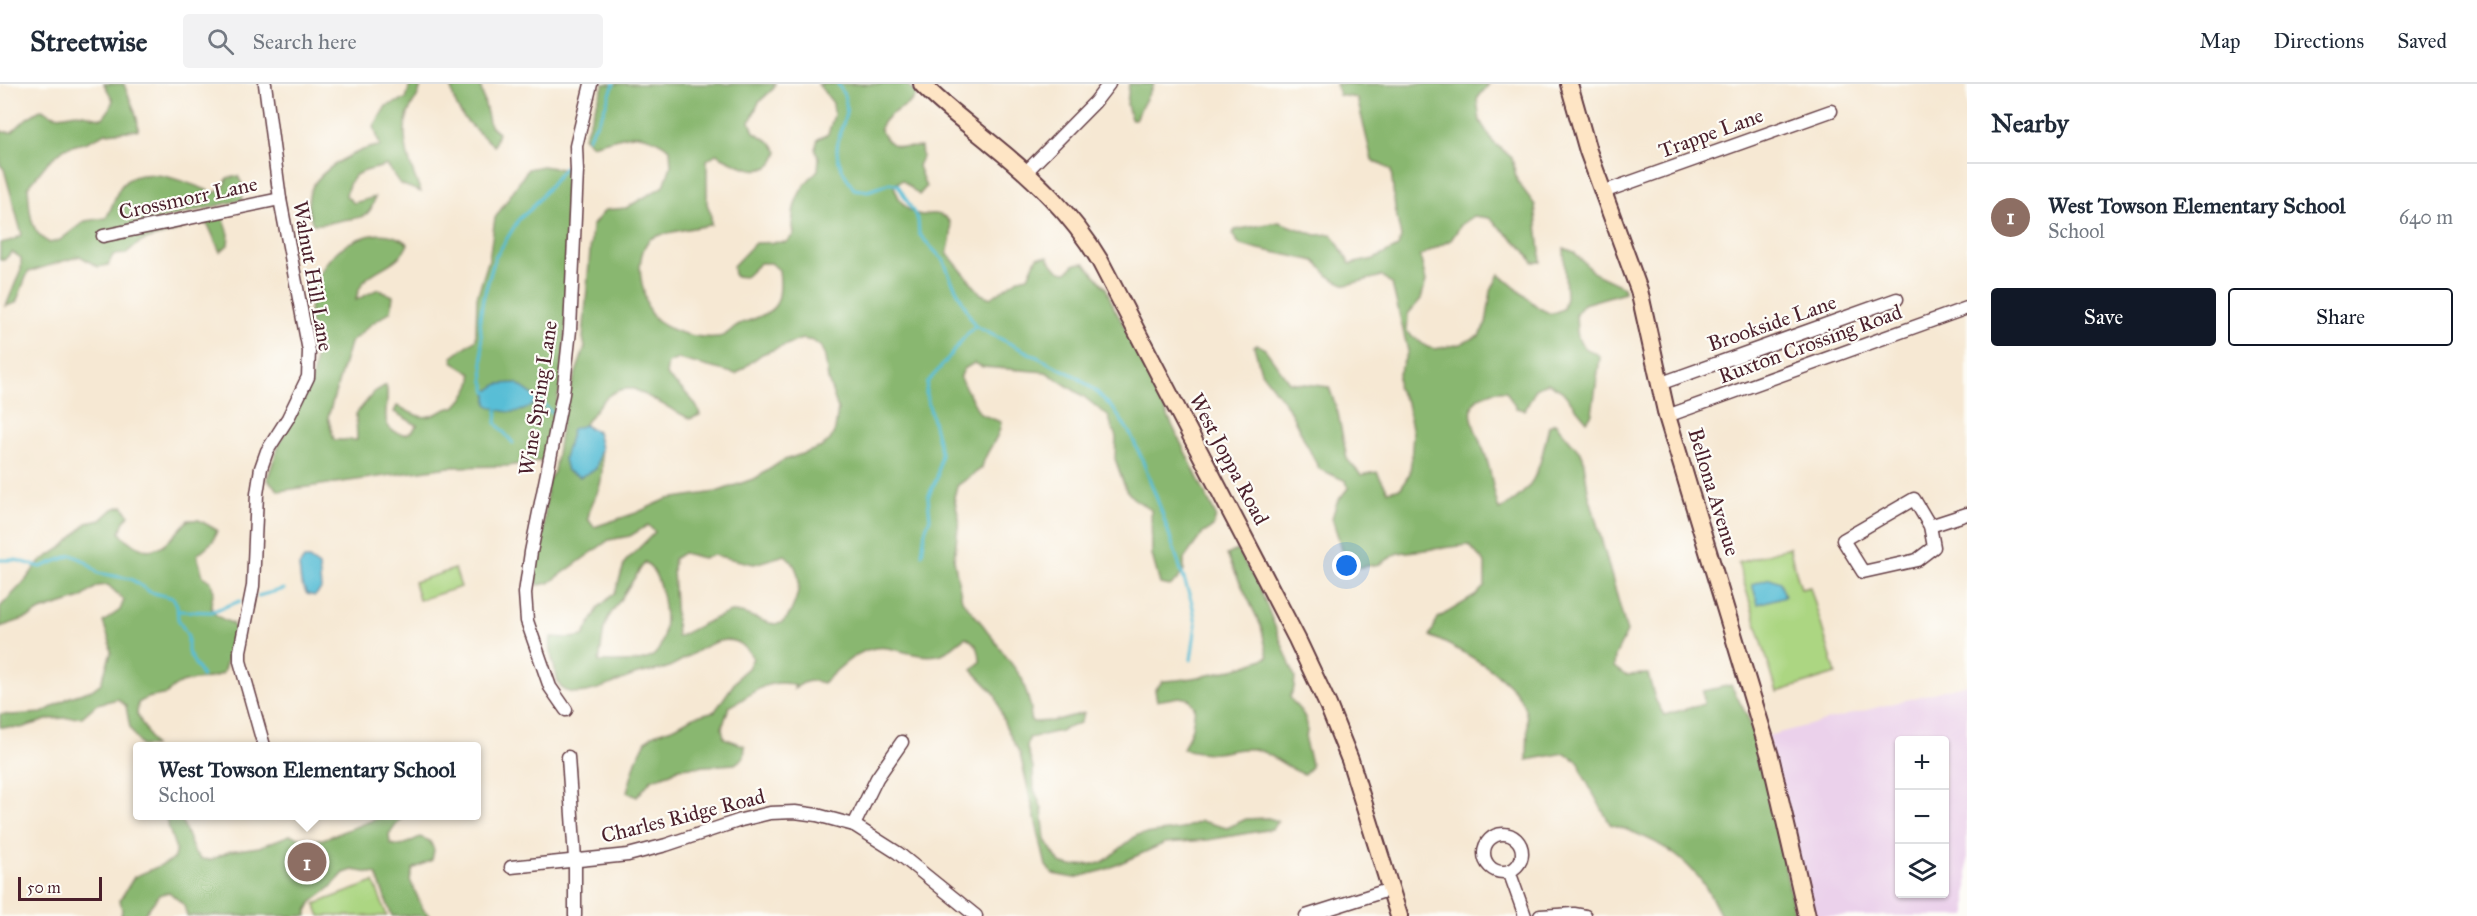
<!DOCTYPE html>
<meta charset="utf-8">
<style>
:root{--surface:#fff;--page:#f2f2f3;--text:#1f2937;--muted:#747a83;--line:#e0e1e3;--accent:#111827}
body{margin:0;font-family:"IM FELL Great Primer",serif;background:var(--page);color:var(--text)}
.controls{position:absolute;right:18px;bottom:18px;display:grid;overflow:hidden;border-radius:6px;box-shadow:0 2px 4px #0004}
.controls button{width:54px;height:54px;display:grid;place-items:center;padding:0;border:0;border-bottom:2px solid var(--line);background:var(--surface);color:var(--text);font:30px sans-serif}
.scale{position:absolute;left:18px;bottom:15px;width:84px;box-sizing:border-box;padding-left:6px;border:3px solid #4a1f2b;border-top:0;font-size:16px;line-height:21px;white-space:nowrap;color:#4a1f2b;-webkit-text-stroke:4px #fdfcf7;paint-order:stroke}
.you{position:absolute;left:1347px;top:482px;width:21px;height:21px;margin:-15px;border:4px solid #fff;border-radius:50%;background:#1a73e8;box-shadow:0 0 0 9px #1a73e833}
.badge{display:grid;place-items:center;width:39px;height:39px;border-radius:50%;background:var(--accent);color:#fff;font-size:20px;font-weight:700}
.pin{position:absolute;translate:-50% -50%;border:3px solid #fff;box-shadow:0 2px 6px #0006}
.popup{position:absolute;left:133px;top:658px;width:348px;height:78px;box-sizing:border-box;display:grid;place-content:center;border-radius:6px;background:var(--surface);filter:drop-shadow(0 2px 4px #0005);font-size:20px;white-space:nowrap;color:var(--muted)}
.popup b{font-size:22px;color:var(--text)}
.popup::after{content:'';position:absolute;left:50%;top:100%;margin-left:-12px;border:12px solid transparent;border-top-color:var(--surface)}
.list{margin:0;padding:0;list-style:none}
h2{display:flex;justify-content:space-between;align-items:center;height:78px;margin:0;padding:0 24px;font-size:26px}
h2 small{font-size:20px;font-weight:400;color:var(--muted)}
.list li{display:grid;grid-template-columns:39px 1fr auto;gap:18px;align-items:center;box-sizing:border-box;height:108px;padding:0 24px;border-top:2px solid var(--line)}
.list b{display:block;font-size:22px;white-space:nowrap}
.list p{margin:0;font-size:20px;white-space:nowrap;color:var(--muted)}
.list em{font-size:20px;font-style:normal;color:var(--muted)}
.actions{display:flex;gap:12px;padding:18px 24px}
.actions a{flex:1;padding:14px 0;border:2px solid var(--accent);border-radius:6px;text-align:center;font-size:21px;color:var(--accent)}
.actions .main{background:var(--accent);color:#fff}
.icon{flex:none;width:33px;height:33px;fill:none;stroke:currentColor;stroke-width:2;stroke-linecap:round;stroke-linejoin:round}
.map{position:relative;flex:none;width:1967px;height:832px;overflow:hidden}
header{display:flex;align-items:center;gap:36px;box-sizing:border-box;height:84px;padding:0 30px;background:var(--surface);border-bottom:2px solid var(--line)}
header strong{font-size:28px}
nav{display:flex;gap:33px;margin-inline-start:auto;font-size:21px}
.search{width:420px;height:54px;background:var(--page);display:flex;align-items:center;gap:15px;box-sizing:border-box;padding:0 21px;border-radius:6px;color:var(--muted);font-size:22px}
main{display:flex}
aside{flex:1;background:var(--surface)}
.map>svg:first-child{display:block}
.built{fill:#ebd1eb;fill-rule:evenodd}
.green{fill:#acd682;stroke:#7b7a56;stroke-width:1.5}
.forest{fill:#89b770;stroke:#6a6b4e;stroke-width:1.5;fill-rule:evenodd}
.water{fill:#58bed6;stroke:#516e80;stroke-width:1.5}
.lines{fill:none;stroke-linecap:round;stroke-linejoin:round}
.stream{stroke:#58bed6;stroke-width:3}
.street-casing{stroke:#643d44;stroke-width:15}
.secondary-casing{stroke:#643d44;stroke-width:20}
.street{stroke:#fff;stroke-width:12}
.secondary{stroke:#fee5c5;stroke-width:16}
.labels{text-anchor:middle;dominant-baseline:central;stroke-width:4.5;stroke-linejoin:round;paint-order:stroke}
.street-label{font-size:21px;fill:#4a1f2b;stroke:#fdfcf7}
</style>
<header>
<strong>Streetwise</strong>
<div class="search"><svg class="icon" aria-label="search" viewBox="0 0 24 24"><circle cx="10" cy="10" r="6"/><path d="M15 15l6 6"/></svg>Search here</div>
<nav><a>Map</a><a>Directions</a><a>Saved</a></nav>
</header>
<main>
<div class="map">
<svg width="1967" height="832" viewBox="0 0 1967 832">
<rect width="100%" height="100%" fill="#fdfcf7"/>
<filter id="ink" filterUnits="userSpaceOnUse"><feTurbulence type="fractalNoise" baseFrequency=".0167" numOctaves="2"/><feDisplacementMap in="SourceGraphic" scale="12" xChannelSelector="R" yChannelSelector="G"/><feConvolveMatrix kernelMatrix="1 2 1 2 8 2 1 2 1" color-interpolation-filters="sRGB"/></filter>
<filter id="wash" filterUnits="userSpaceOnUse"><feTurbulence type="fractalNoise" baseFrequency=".008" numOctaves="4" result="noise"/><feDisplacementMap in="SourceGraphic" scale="24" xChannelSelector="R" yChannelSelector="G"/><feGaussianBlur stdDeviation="1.35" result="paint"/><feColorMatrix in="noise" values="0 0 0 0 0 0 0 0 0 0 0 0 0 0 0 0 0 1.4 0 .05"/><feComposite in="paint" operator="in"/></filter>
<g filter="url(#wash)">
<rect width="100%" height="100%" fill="#f6e8d3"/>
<!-- built -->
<path class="built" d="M1967,600V832H1809L1767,652ZM1900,656H1944V810H1900Z"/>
<!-- green -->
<g class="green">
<path d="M1789,463L1801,505L1810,503L1836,590L1777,608L1738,479Z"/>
<path d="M455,485L461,503L419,516L414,498Z"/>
<path d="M374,798L387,832H320L315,820Z"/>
</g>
<!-- forest -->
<g class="forest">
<path d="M104,0H124C129,16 139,30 138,46L106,49L87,58L65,64L48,78L28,103C30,124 28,149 50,159L60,156L85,137L106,134C113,124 114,111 122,101C141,77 191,100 214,109L224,104L227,94L238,92L243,102L242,116L100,149L222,130L229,150L228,161L220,168L209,143L201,135C192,139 183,144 174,148C155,154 140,154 126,170L113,171L108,181L98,183L80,172L28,188L16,219L6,222L21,185V174L12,168L4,176H0V159L13,156L22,151L4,85L0,81V45L2,48H12L27,34L42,25C64,39 66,26 84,30C90,31 96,34 103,34L109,26L113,16Z"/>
<path d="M410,0H421C420,13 412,18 408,30C399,54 411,85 421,108L400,100L387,81C366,89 350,83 346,112L354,119L375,113C370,135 362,133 343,136C332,138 324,141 313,140C300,109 315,93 340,77C353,70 366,63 380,62L374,42L386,22L406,15Z"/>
<path d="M451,0H480L490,42L498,49L494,62C473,43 453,31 451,0Z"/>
<path d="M604,0H775L774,4L759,18L750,38L754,48L772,59L778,68C769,100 736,80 716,70L707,76V120L711,130V141C699,143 655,150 649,156C639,168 639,186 642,200C645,209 646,223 651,230C664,248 698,255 718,253C730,252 731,241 745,238C777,228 783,220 779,186L771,179H760L745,193L734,192L733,182L755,159L787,158L794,150C789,123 799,104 818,86L819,74L815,65L818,55L828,50L834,31L833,19L818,0H906L917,10C907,27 889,24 880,44C887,65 902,64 921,63L922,73L918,82L926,103L919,111L902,96L894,101C897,114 907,130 922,131C927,131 931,129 936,130C958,133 951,155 947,169L981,210L991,214L1018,195L1028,193L1037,173H1048C1052,181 1057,188 1067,188L1075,180L1085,179L1106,204L1114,224L1125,243L1216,432L1213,443L1202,450L1184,475V486L1178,495L1170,502L1160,500L1152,471L1151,426L1133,414L1126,406L1115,375L1116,353L1108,332L1083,312L1046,288L983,283L974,279L964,285L960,294L980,330L1001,338C1000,356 984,367 982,384L957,402L954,413L959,435L954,476L962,516L983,541L1022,594L1031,624L1030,635L1033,638L1053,637L1084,629L1080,639L1060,647L1029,654L1027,664L1033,684L1034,705L1042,725L1045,756L1060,779L1070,782L1102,779L1137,751L1182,745L1201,737L1227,744L1246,735L1268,734L1278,737L1272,745L1208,756L1165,759L1105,786L1074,794L1053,790L1046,782L1020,670L1005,641L995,610L972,586L980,578C980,565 977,560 966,553C956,558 949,569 938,571C920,574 905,567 887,564C861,560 841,583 823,599C811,595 804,597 794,605L795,601C764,593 753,611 729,623L722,644L724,654L745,662L744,673L735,680L679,684L671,689L651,696L637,713L627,708L636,677L646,657L654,650L675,643L693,633L715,627L740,591L748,584L753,574C729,534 696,572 669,583C660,587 648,587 638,590C620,595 575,621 560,602C557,599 557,592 556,589C552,576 549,565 551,553L572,554L583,552L599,523L615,509L625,478L655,448L648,441L630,452L609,456L549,499L539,501L533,493L532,481L542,461L548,397L554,388L565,320L585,263L583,254L592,142L605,126L626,124L664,102L671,82L670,65C639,42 627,52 592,61L584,53ZM802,255L813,257L821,263L825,273L828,295L838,325L835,346L830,356L822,363L782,377L756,394L716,408L667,415L636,429L594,443L588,435C589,423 595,415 599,404C605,387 601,364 597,348L584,341C598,323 608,302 634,305L690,335L700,331C696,314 677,303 666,290L668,279L678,275L736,290L762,270ZM683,469L703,474L713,471L754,480L785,471C803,485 801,506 792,525C790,530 786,536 781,539C769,544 748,527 732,528C720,530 690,547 677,553L673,486L674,475ZM645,478C665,490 673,555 654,571C642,581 614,577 599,578L604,544L608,534Z"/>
<path d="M1129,0H1154L1135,35H1131L1127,21Z"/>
<path d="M1336,0H1489L1477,15L1480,37L1493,58L1512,74L1517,97L1535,121L1541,178H1533L1523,164L1489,134L1474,132L1461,141L1451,156L1420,172L1426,197L1421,215L1408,230L1407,248L1427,263L1435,265L1460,260L1479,252L1486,240L1491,207L1499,190L1539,224L1551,230L1563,225L1566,214L1564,164L1574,168L1594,189L1624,203L1625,208L1584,220L1576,230C1577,239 1575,256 1584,263C1590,268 1595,267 1600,273L1592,330L1587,337L1562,307L1548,299L1536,305L1525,326L1516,324L1506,307C1497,306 1492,308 1484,311C1456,322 1483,358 1487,376C1492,393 1494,410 1499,426C1539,404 1539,383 1549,342L1555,339L1583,372L1588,407L1627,548L1615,572L1614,583L1625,591L1648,590L1655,615L1664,631L1704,620L1703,607L1731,601L1750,638L1771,714L1795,832H1721C1713,817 1706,800 1694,788C1672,763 1641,750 1610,740L1583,691L1579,678L1565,669L1527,676C1527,661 1529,643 1526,629C1519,594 1459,565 1430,552L1438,534L1475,512L1485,502V479L1469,461L1398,469L1380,480L1356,484L1343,469L1332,434L1337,418L1348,404L1346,397L1319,385L1288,323L1261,288L1254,262L1257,260L1265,265L1289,298L1329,303L1338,329L1347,375L1361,391L1377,388L1388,407L1401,404L1410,389L1413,350L1407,319L1397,304L1398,292L1408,267L1392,200L1382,192L1346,201L1331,194L1315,177L1240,161L1232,150L1235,146L1279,138L1316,151L1332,150L1350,180L1374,175L1398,163L1401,153L1395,124L1391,86L1372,76L1357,14L1339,11Z"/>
<path d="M542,82L568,86L566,244L561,299L544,376L508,382L449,383L279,407L267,395C273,380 277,364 284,350C303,314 320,297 314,253L316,251C300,231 316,189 332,172C351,153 385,141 408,160C395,189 362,181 356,216L378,205L393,212L391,227L370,241L350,259L328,333L334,356H357L356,330L374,308L386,301C392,318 374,345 402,350C409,351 413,347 417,341L394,328L397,322C408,326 420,337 433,331C441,328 446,324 455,323C463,315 474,302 472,290L454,279L452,273L476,255L477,213L489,175L495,134L528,85Z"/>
<path d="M123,422L129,431L123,439L120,449C150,481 166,462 188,436H199L217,446L213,457L197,471L203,492L211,498L214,508C206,527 215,533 232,539L236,548L223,589C205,600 182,590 167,610L147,614L138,619L137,630L154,662H141L130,644L126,622L118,615L97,620L82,633L50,635L21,644L0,643V630L11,631L42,629L70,613L92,606L101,599L111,569L110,558L103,538L120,526L124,516L108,501L98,502L81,514L40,527L30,533L0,543V523L25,497L38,479L64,462L87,439L101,436L113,425Z"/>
<path d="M1237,466L1259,502L1295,593L1294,604L1290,613C1295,623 1306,629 1307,641C1308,647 1305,654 1306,660C1307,668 1311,674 1311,683L1304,690C1286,685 1273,669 1254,665C1241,663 1228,668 1216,669C1205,670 1193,667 1183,665L1192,644L1195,624L1189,615L1179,613L1157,617L1155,606L1163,597C1200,595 1234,587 1268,573L1261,542L1227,471Z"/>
<path d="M165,732H180L194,768L201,775L211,776L230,767L259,763L290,751L311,756L323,755L384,732H403L389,750L390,760L401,762L420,753L430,757L434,766L432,776L413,785L410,796L423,825L430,832H392L376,790L353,786L344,789L330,804L312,818L307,827V832H187L184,821L169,808L159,811L143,832H121L122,826L120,816L134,793L173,776L176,766Z"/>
</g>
<!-- water -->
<g class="water">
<path d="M516,299L533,311L534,320C521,331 501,330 487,320V308L498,300Z"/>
<path d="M584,341L597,348L601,364L596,385L580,393L567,387L564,375L572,345Z"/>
<path d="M304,475H309L319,482L321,505L315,512L307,510L301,499L299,482Z"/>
<path d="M1770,494L1780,498L1785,512L1758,520L1752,500Z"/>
</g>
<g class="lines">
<!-- stream -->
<g class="stream">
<path d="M838,0C857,28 838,39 837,66C837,80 847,94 854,105L868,107L890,99L898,101L918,136L919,150L944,177L950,193L975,242L1077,293L1099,310L1114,326L1130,349L1142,375L1160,423L1192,519L1196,540L1191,576"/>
<path d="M588,54L602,30L614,0"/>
<path d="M491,309L487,308L484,297L480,234L483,215L495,174L519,135L531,125L565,83"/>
<path d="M530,315L542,318L551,328"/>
<path d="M497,326L496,339L513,359"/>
<path d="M922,470L925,447L930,434L928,413L937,394L941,369L926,309L927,298C946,281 957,259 975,242"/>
<path d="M0,476H16L41,483L72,471L85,477L98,489L131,495L150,508L173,514L177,521L178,535L188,552V568L202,592"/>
<path d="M258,512L284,505"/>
<path d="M178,527L211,528L240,517"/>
</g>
</g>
</g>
<g filter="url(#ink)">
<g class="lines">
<defs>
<g id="street">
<path d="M1026,88L1095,18L1109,0"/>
<path d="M1603,108L1831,27"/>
<path d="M103,152L280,115"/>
<path d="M1659,300L1897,215"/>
<path d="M1667,332L1967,224"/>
<path d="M1914,415L1930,442L1934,463L1917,476L1863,488L1843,456Z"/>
<path d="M1930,442L1967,430"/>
<path d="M566,626L550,603L527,537L525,509L531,468L563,310L570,246L577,87L576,62L591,0"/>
<path d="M264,662L240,577V567L253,502L257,410L261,384L267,367L288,334L308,293L309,267L280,115L265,0"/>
<path d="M568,673L575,775V832"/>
<path d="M854,741L877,694L902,658"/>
<circle cx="1503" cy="769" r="19"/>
<path d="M511,783L628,771L666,761L741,736L770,729L795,728L817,731L854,741L898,769L976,832"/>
<path d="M1509,787L1525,832"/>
<path d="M1306,832L1391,805"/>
<path d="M1540,832L1574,830L1585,832"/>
</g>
<g id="secondary">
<path d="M922,0C943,22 968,40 992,60C1034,94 1072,130 1100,177L1297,555L1328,621L1350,676L1399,832"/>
<path d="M1569,0L1588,67L1639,206L1667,332L1770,672L1807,832"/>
</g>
</defs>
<!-- street casing -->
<use href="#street" class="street-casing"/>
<!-- secondary casing -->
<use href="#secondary" class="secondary-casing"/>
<!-- street -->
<use href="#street" class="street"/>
<!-- secondary -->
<use href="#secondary" class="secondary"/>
</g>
</g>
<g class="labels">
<!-- street labels -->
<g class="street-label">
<text transform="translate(1711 49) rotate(-20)">Trappe Lane</text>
<text transform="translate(188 114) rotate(-12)">Crossmorr Lane</text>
<text transform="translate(313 192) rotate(80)">Walnut Hill Lane</text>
<text transform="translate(1772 239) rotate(-19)">Brookside Lane</text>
<text transform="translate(1810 260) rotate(-20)">Ruxton Crossing Road</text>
<text transform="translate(538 314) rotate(-81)">Wine Spring Lane</text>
<text transform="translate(1229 375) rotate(62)">West Joppa Road</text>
<text transform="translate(1714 408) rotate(73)">Bellona Avenue</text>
<text transform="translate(683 732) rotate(-14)">Charles Ridge Road</text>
</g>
</g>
</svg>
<div class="controls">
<button>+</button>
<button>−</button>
<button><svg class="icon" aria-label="layers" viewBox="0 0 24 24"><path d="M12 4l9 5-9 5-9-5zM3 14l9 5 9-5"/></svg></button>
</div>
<div class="scale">50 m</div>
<div class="you"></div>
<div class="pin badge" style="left:307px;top:778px;background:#8d6e63">1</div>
<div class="popup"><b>West Towson Elementary School</b>School</div>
</div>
<aside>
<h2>Nearby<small></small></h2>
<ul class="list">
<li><span class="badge" style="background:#8d6e63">1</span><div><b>West Towson Elementary School</b><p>School</p></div><em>640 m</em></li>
</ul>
<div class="actions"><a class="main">Save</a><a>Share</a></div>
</aside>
</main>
